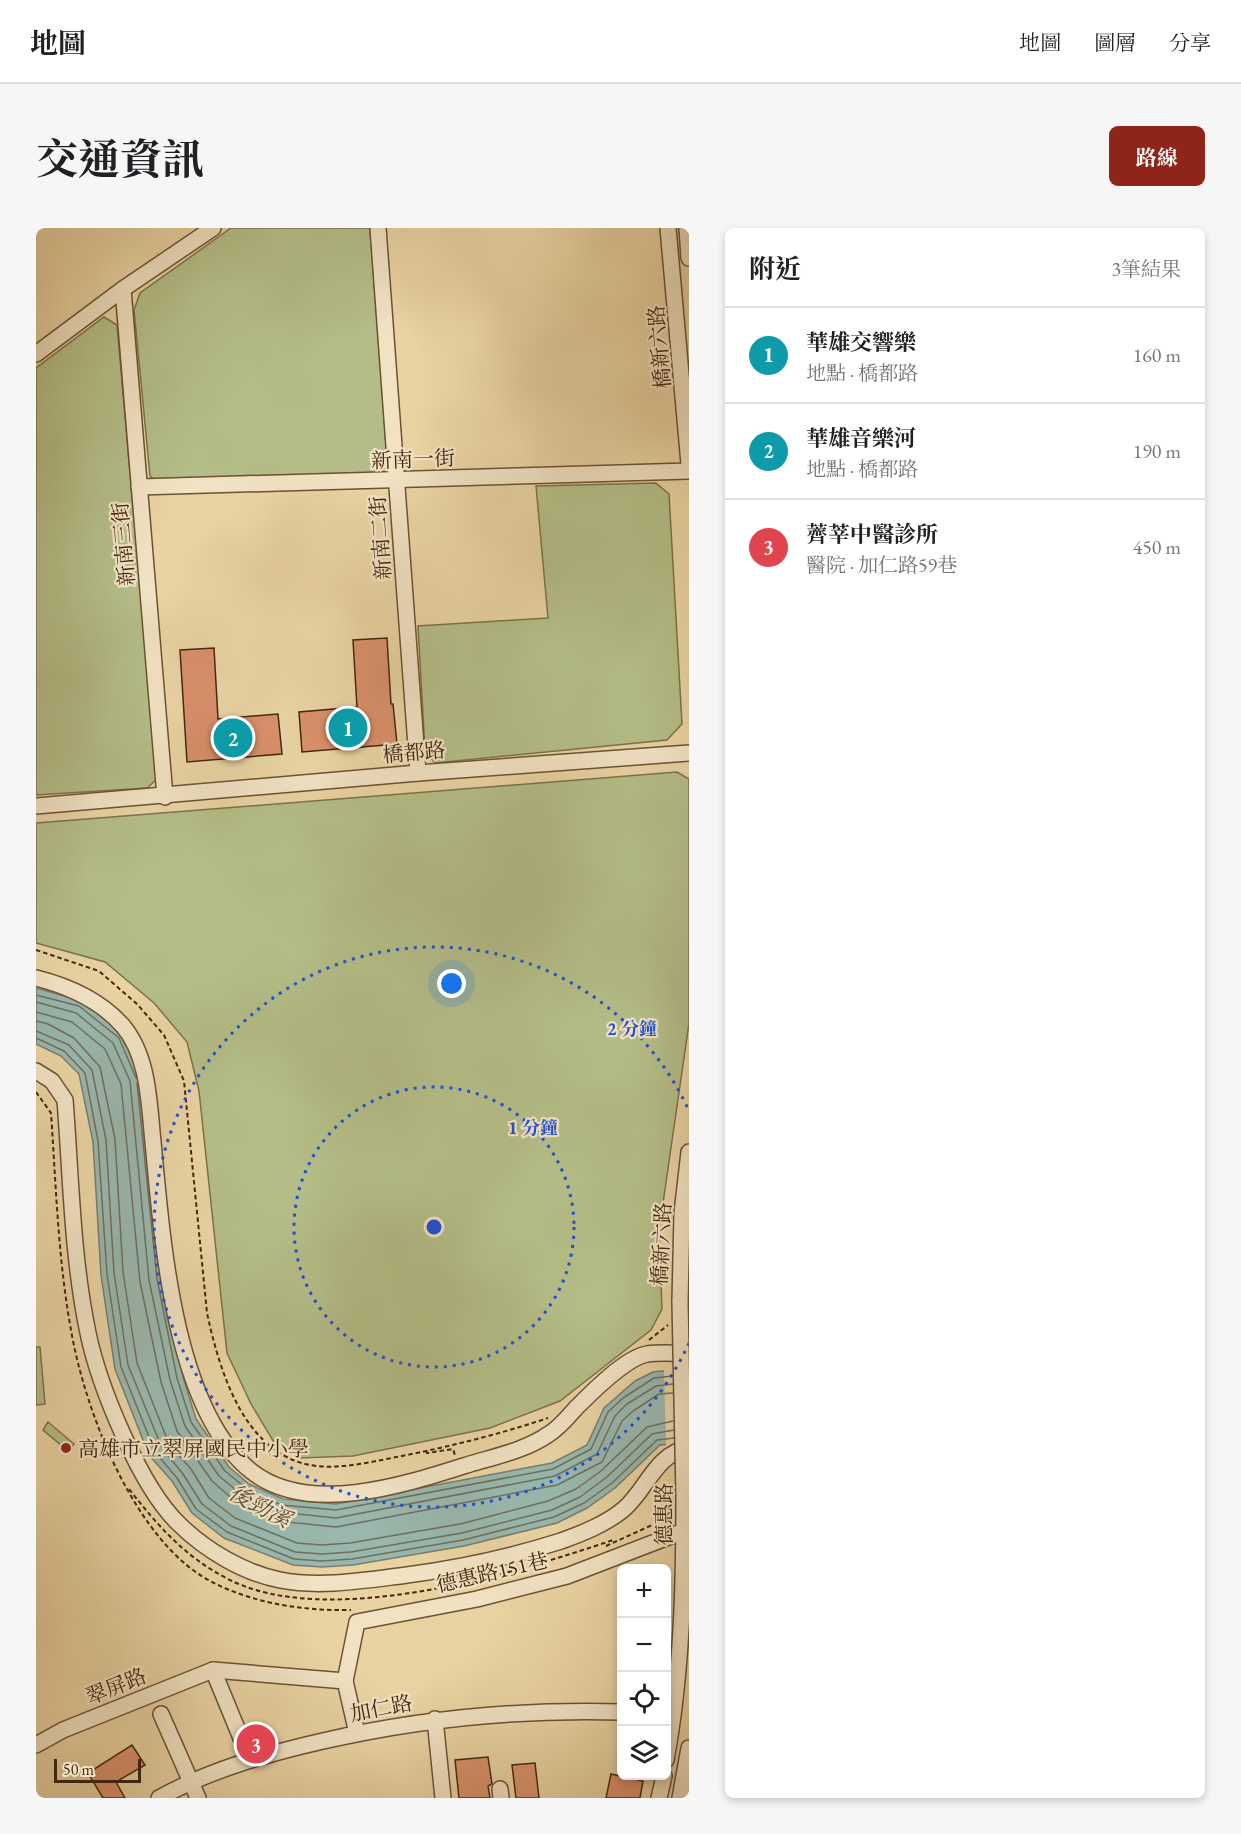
<!DOCTYPE html>
<html lang="zh-TW">
<meta charset="utf-8">
<style>
:root{--surface:#fff;--page:#f6f6f6;--text:#202124;--muted:#757577;--line:#e0e0e0;--accent:#8f2418}
body{margin:0;font-family:"EB Garamond","Noto Serif TC",serif;background:var(--page);color:var(--text)}
.controls{position:absolute;right:18px;bottom:18px;display:grid;overflow:hidden;border-radius:9px;box-shadow:0 3px 9px #0003}
.controls button{width:54px;height:54px;display:grid;place-items:center;padding:0;border:0;border-bottom:2px solid var(--line);background:var(--surface);color:var(--text);font:30px sans-serif}
.scale{position:absolute;left:18px;bottom:15px;width:87px;box-sizing:border-box;padding-left:6px;border:3px solid #43270e;border-top:0;font-size:16px;line-height:21px;white-space:nowrap;color:#43270e;-webkit-text-stroke:4px #f1e2c3;paint-order:stroke}
.you{position:absolute;left:416px;top:756px;width:21px;height:21px;margin:-15px;border:4px solid #fff;border-radius:50%;background:#1a73e8;box-shadow:0 0 0 9px #1a73e833}
.badge{display:grid;place-items:center;width:39px;height:39px;border-radius:50%;background:var(--accent);color:#fff;font-size:20px;font-weight:700}
.pin{position:absolute;translate:-50% -50%;border:3px solid #fff;box-shadow:0 2px 6px #0006}
.list{margin:0;padding:0;list-style:none}
h2{display:flex;justify-content:space-between;align-items:center;height:78px;margin:0;padding:0 24px;font-size:26px}
h2 small{font-size:20px;font-weight:400;color:var(--muted)}
.list li{display:grid;grid-template-columns:39px 1fr auto;gap:18px;align-items:center;box-sizing:border-box;height:96px;padding:0 24px;border-top:2px solid var(--line)}
.list b{display:block;font-size:22px;white-space:nowrap}
.list p{margin:0;font-size:20px;white-space:nowrap;color:var(--muted)}
.list em{font-size:20px;font-style:normal;color:var(--muted)}
.icon{flex:none;width:33px;height:33px;fill:none;stroke:currentColor;stroke-width:2;stroke-linecap:round;stroke-linejoin:round}
.map{position:relative;flex:none;width:653px;height:1570px;overflow:hidden;border-radius:9px}
header{display:flex;align-items:center;gap:36px;box-sizing:border-box;height:84px;padding:0 30px;background:var(--surface);border-bottom:2px solid var(--line)}
header strong{font-size:28px}
nav{display:flex;gap:33px;margin-inline-start:auto;font-size:21px}
.intro{display:flex;align-items:center;justify-content:space-between;box-sizing:border-box;height:144px;padding:0 36px}
h1{margin:0;font-size:42px}
.button{padding:15px 27px;border-radius:9px;background:var(--accent);color:#fff;font-size:21px;font-weight:700}
main{display:flex;gap:36px;padding:0 36px}
aside{flex:1;background:var(--surface);border-radius:9px;box-shadow:0 3px 9px #0003}
.map>svg:first-child{display:block}
.green{fill:#b4bd87;stroke:#7c724a;stroke-width:1.5}
.water{fill:#99b7ad;stroke:#777d6d;stroke-width:1.5}
.pier{fill:#e9d3a3}
.lines{fill:none;stroke-linecap:round;stroke-linejoin:round}
.shore{stroke:#6e6f5e;stroke-width:1.5}
.building{fill:#d9906b;stroke:#43270e;stroke-width:1.5}
.minor-casing{stroke:#6c5233;stroke-width:18}
.path{stroke:#43270e;stroke-width:2;stroke-dasharray:4.5 3;stroke-linecap:butt}
.minor{stroke:#f1e2c3;stroke-width:15}
.minor-bridge-casing{stroke:#6c5233;stroke-width:18;stroke-linecap:butt}
.minor-bridge{stroke:#f1e2c3;stroke-width:15}
.ring{fill:none;stroke:#1d4ed8;stroke-width:3;stroke-dasharray:3 6}
.poi-dot{fill:#8f2418;stroke:#f1e2c3;stroke-width:2}
.labels{text-anchor:middle;dominant-baseline:central;stroke-width:4.5;stroke-linejoin:round;paint-order:stroke}
.street-label{font-size:21px;fill:#43270e;stroke:#f1e2c3}
.poi-label{font-size:21px;fill:#43270e;stroke:#f1e2c3;text-anchor:start}
.water-label{font-size:22px;font-style:italic;fill:#584b36;stroke:#f1e2c3}
.centre{fill:#1d4ed8;stroke:#f1e2c3;stroke-width:3}
.ring-label{font-size:18px;text-anchor:middle;font-weight:bold;fill:#1d4ed8;stroke:#f1e2c3;stroke-width:4.5;stroke-linejoin:round;paint-order:stroke}
</style>
<header>
<strong>地圖</strong>
<nav><a>地圖</a><a>圖層</a><a>分享</a></nav>
</header>
<div class="intro"><h1>交通資訊</h1><a class="button">路線</a></div>
<main>
<div class="map">
<svg width="653" height="1570" viewBox="0 0 653 1570">
<rect width="100%" height="100%" fill="#e9d3a3"/>
<filter id="stains"><feTurbulence type="fractalNoise" baseFrequency=".00333" numOctaves="4"/><feColorMatrix values="0 0 0 0 .2 0 0 0 0 .09 0 0 0 0 .02 0 0 0 .5 -.17"/></filter>
<radialGradient id="worn" r=".72"><stop offset=".6" stop-color="#630" stop-opacity="0"/><stop offset="1" stop-color="#630" stop-opacity=".3"/></radialGradient>
<!-- green -->
<g class="green">
<path d="M195,0H334L352,242L348,247L122,255L114,248L98,82L104,65Z"/>
<path d="M68,89L81,97L121,551L111,560L0,567V140Z"/>
<path d="M620,255L633,266L646,496L631,512L399,535L389,523L382,398L512,390L500,258Z"/>
<path d="M641,544L653,551V795L623,1003L626,1081L615,1102L524,1173L454,1200L317,1228L263,1230L239,1216L215,1176L191,1125L163,863L151,814L118,775L69,734L0,715V595Z"/>
<path d="M0,1119H4L9,1176L0,1177Z"/>
<path d="M12,1194L38,1216L32,1223L7,1202Z"/>
</g>
<!-- water -->
<path class="water" d="M0,760L46,773L88,807L107,850L127,1050L147,1149L160,1191L193,1239L213,1256L247,1271L300,1276L516,1235L551,1217L568,1180L599,1153L617,1144L644,1141L653,1215L624,1217L579,1260L551,1280L521,1295L428,1318L317,1337L286,1339L257,1337L188,1310L156,1285L136,1253L113,1227L79,1141L65,1047L57,914L43,846L25,828L0,816Z"/>
<!-- pier -->
<path class="pier" d="M644,1138L653,1140V1218L630,1220L628,1140Z"/>
<g class="lines">
<!-- shore -->
<g class="shore">
<path d="M0,767L43,778L83,810L100,850"/>
<path d="M0,774L40,785L77,815L94,853L113,1052L134,1152L149,1198L183,1248L206,1267L243,1284L300,1290L519,1248L561,1226L579,1188L591,1176L620,1158L637,1156"/>
<path d="M0,784L36,794L69,821L85,856L104,1054L125,1154L141,1203L176,1253L201,1275L241,1293L300,1299L521,1257L566,1234L586,1193L597,1183L623,1166L637,1165"/>
<path d="M0,793L12,796L38,810L64,839L79,911L87,1044L101,1135L133,1216L155,1241L173,1270L199,1290L261,1315L286,1317L314,1315L424,1296L512,1273L540,1261L565,1243L611,1199L637,1193"/>
<path d="M0,803L33,817L56,842L70,912L78,1045L92,1137L126,1220L147,1246L166,1276L195,1298L259,1324L286,1326L315,1324L426,1305L516,1282L544,1269L571,1249L616,1206L638,1202"/>
<path d="M0,810L28,823L49,845L62,913L71,1046L85,1139L119,1224L141,1250L160,1281L191,1304L258,1331L286,1333L316,1331L427,1312L518,1289L548,1275L576,1255L621,1212L638,1210"/>
<path d="M101,855L121,1051L141,1150L155,1194L189,1243L211,1261L245,1277L300,1282L517,1241L555,1221L572,1184L587,1170L618,1150L637,1148"/>
</g>
</g>
<!-- building -->
<g class="building">
<path d="M351,410L355,476H357L361,516L266,524L263,484L321,479L317,412Z"/>
<path d="M178,420L182,491L242,486L246,526L151,534L144,422Z"/>
<path d="M96,1517L109,1537L80,1554L89,1570H67L52,1545Z"/>
<path d="M452,1529L456,1556L452,1558L454,1570H423L419,1532Z"/>
<path d="M499,1535L503,1570H480L476,1537Z"/>
<path d="M575,1546L607,1553L604,1570H570Z"/>
</g>
<g class="lines">
<defs>
<g id="minor">
<path d="M342,0L382,545"/>
<path d="M632,0L653,236"/>
<path d="M651,0L653,30"/>
<path d="M87,61L129,569"/>
<path d="M0,126L87,61L177,0"/>
<path d="M103,259L653,243"/>
<path d="M0,578L382,545L653,525"/>
<path d="M0,750C32,758 65,773 87,798C113,829 113,876 117,914C126,1008 137,1180 215,1243C273,1289 371,1256 434,1236C461,1228 490,1222 513,1206C523,1200 532,1189 540,1180C555,1165 589,1130 611,1126C625,1124 639,1125 653,1126"/>
<path d="M0,843L16,853L29,872C35,949 36,1029 52,1105C63,1158 104,1259 143,1296C169,1322 208,1345 244,1352C285,1360 330,1352 371,1347C423,1340 475,1329 525,1313C547,1305 570,1296 588,1281C611,1261 620,1225 653,1220"/>
<path d="M644,1074L646,985L653,924"/>
<path d="M177,1442L214,1532"/>
<path d="M309,1453L321,1394L441,1371L531,1348L653,1301"/>
<path d="M125,1486L162,1570"/>
<path d="M399,1491L407,1570"/>
<path d="M0,1517L27,1502L177,1442L309,1453L321,1505"/>
<path d="M630,1532C646,1445 648,1357 648,1269"/>
<path d="M464,1561L465,1570"/>
<path d="M123,1570C174,1542 230,1526 287,1513C387,1490 482,1481 586,1484"/>
<path d="M623,1570L628,1548"/>
<path d="M644,1570L653,1520"/>
</g>
</defs>
<!-- minor casing -->
<use href="#minor" class="minor-casing"/>
<!-- path -->
<g class="path">
<path d="M0,722L63,743L101,776L128,807L148,853L171,1085C184,1145 209,1229 280,1238C308,1241 339,1233 366,1228C416,1218 464,1206 512,1190"/>
<path d="M0,864L15,885C20,957 22,1031 35,1102C49,1184 100,1317 178,1355C220,1376 269,1383 315,1382"/>
<path d="M613,1112L632,1097"/>
<path d="M390,1223L391,1225L417,1221L419,1227"/>
<path d="M93,1261C122,1298 149,1329 192,1351C291,1402 477,1346 577,1312"/>
<path d="M570,1318L636,1288"/>
</g>
<!-- minor -->
<use href="#minor" class="minor"/>
<defs>
<path id="minor-bridge" d="M644,1074L648,1269"/>
</defs>
<!-- minor-bridge casing -->
<use href="#minor-bridge" class="minor-bridge-casing"/>
<!-- minor-bridge -->
<use href="#minor-bridge" class="minor-bridge"/>
</g>
<!-- distance rings -->
<g class="ring">
<circle cx="398" cy="999" r="140"/>
<path d="M653 1115A280 280 0 1 1 653 883"/>
</g>
<!-- markers -->
<circle class="poi-dot" cx="30" cy="1220" r="6"/>
<g class="labels">
<!-- street labels -->
<g class="street-label">
<text transform="translate(623 119) rotate(-95)">橋新六路</text>
<text transform="translate(377 231) rotate(-2)">新南一街</text>
<text transform="translate(344 310) rotate(-94)">新南二街</text>
<text transform="translate(87 316) rotate(-95)">新南三街</text>
<text transform="translate(378 524) rotate(-5)">橋都路</text>
<text transform="translate(625 1016) rotate(-87)">橋新六路</text>
<text transform="translate(627 1286) rotate(-90)">德惠路</text>
<text transform="translate(456 1344) rotate(-13)">德惠路151巷</text>
<text transform="translate(80 1458) rotate(-22)">翠屏路</text>
<text transform="translate(345 1480) rotate(-11)">加仁路</text>
</g>
<!-- poi labels -->
<g class="poi-label">
<text x="42" y="1220">高雄市立翠屏國民中小學</text>
</g>
<!-- water labels -->
<g class="water-label">
<text transform="translate(224 1278) rotate(28)">後勁溪</text>
</g>
</g>
<circle cx="398" cy="999" r="9" class="centre"/>
<g class="ring-label">
<text x="596" y="807">2 分鐘</text>
<text x="497" y="906">1 分鐘</text>
</g>
<rect width="100%" height="100%" filter="url(#stains)"/>
<rect width="100%" height="100%" fill="url(#worn)"/>
</svg>
<div class="controls">
<button>+</button>
<button>−</button>
<button><svg class="icon" aria-label="locate" viewBox="0 0 24 24"><circle cx="12" cy="12" r="6"/><path d="M12 2v4M12 18v4M2 12h4M18 12h4"/></svg></button>
<button><svg class="icon" aria-label="layers" viewBox="0 0 24 24"><path d="M12 4l9 5-9 5-9-5zM3 14l9 5 9-5"/></svg></button>
</div>
<div class="scale">50 m</div>
<div class="you"></div>
<div class="pin badge" style="left:312px;top:500px;background:#0f9aa8">1</div>
<div class="pin badge" style="left:197px;top:510px;background:#0f9aa8">2</div>
<div class="pin badge" style="left:220px;top:1516px;background:#e0444e">3</div>
</div>
<aside>
<h2>附近<small>3筆結果</small></h2>
<ul class="list">
<li><span class="badge" style="background:#0f9aa8">1</span><div><b>華雄交響樂</b><p>地點 · 橋都路</p></div><em>160 m</em></li>
<li><span class="badge" style="background:#0f9aa8">2</span><div><b>華雄音樂河</b><p>地點 · 橋都路</p></div><em>190 m</em></li>
<li><span class="badge" style="background:#e0444e">3</span><div><b>薺莘中醫診所</b><p>醫院 · 加仁路59巷</p></div><em>450 m</em></li>
</ul>
</aside>
</main>
